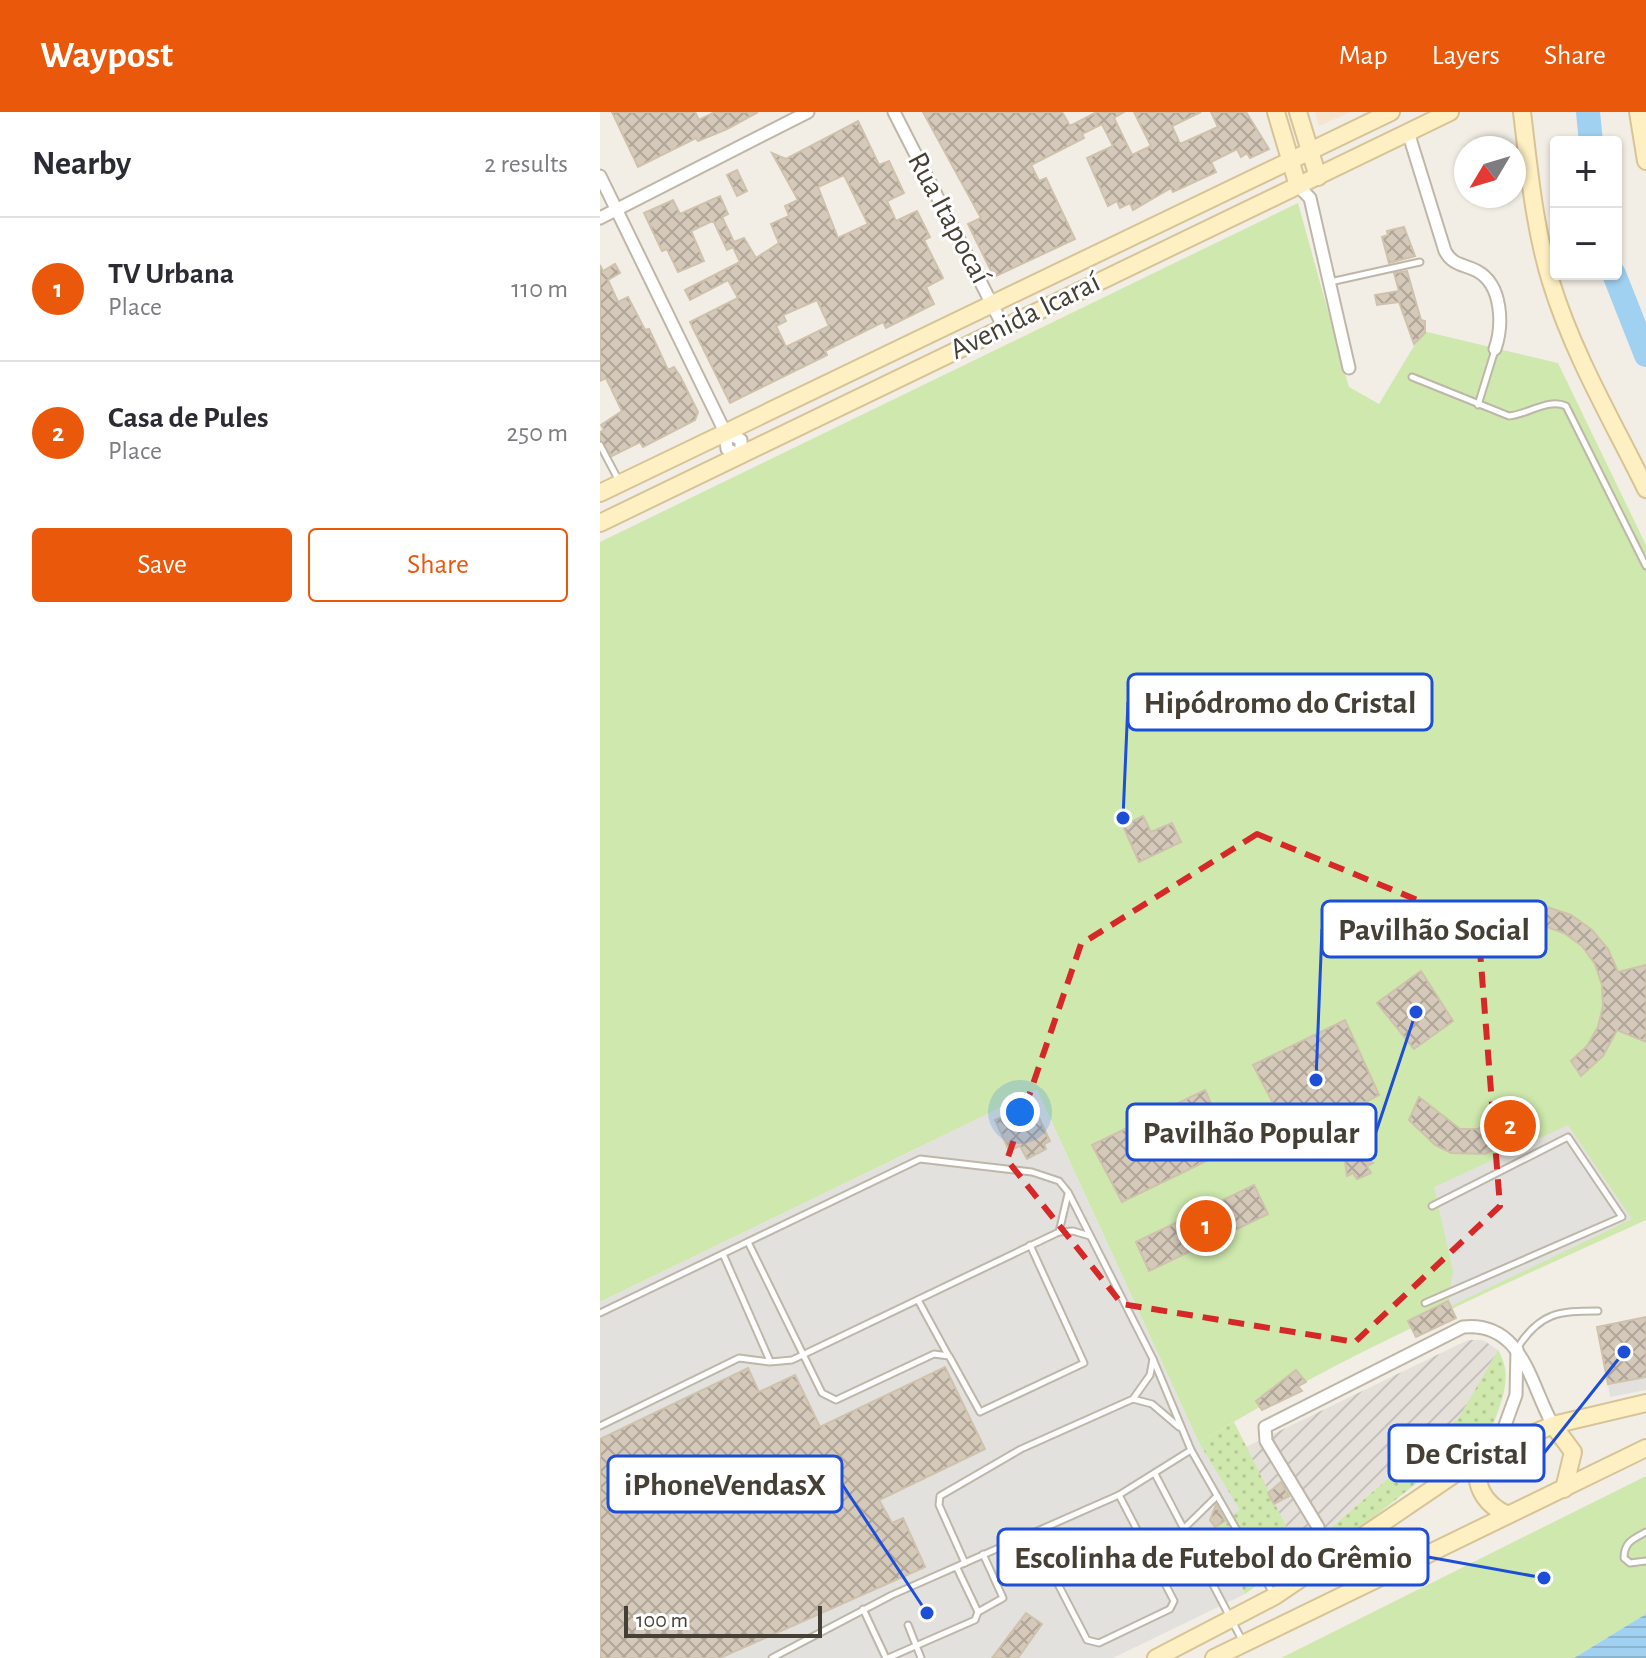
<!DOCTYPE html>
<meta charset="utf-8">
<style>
:root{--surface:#fff;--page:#f2f2f3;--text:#2b2b33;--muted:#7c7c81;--line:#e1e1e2;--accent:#ea580c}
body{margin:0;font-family:"Alegreya Sans",sans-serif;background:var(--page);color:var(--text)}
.controls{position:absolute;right:24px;top:24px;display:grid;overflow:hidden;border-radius:8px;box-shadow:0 2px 6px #0004}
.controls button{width:72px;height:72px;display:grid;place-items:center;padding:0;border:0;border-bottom:2px solid var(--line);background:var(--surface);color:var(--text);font:40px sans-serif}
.compass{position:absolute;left:854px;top:24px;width:72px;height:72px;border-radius:50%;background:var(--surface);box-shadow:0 2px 6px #0004;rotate:232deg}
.scale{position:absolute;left:24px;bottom:20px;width:198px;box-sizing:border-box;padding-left:8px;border:4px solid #453f35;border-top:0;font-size:22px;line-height:28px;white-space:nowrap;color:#453f35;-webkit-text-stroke:6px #fff;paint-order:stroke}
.you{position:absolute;left:420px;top:1000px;width:28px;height:28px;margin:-20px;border:6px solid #fff;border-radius:50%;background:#1a73e8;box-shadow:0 0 0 12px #1a73e833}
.badge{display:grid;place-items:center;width:52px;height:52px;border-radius:50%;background:var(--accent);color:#fff;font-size:26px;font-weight:700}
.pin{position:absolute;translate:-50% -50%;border:4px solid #fff;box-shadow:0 2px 8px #0006}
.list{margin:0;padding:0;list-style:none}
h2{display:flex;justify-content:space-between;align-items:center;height:104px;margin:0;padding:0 32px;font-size:34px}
h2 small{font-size:26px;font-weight:400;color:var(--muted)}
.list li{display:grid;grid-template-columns:52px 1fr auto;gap:24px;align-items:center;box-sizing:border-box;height:144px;padding:0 32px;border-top:2px solid var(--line)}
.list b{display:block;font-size:30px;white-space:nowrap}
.list p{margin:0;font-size:26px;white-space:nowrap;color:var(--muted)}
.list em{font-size:26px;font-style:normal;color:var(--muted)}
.actions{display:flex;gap:16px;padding:24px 32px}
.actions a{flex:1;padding:18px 0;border:2px solid var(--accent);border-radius:8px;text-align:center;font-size:28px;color:var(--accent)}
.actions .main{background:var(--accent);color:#fff}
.map{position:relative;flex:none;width:1046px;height:1546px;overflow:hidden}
header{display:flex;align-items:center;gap:48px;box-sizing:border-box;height:112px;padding:0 40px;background:var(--accent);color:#fff}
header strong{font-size:38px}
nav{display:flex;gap:44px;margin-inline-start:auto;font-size:28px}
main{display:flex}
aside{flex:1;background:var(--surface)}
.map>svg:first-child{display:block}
.commercial{fill:#f5e5cf}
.industrial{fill:url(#industrial-furrows)}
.grass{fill:url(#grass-dots)}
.pitch{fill:#cee8ad}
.parking{fill:#e3e1dd}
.water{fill:url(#water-rules)}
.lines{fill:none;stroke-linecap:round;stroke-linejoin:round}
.river{stroke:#a0d1f1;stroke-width:24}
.building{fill:url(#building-cross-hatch);stroke:#cfc2ad;stroke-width:2;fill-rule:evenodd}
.lane-casing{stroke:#beb6a8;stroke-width:9}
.street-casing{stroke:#beb6a8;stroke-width:15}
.secondary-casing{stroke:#d7c496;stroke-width:20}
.lane{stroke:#fff;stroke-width:5}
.street{stroke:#fff;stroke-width:11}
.secondary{stroke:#fff0c3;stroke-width:16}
.marked{fill:none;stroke:#d62828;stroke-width:6;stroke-dasharray:16 10;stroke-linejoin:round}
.labels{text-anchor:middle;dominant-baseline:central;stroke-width:6;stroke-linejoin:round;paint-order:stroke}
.street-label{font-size:30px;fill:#453f35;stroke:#fff}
.leader{fill:none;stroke:#1d4ed8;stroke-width:3}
.callout-dot{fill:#1d4ed8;stroke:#fff;stroke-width:3}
.callout{fill:#fff;stroke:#1d4ed8;stroke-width:3}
.callout-label{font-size:32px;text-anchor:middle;font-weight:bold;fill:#453f35}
</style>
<header>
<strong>Waypost</strong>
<nav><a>Map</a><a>Layers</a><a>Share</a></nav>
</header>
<main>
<aside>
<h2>Nearby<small>2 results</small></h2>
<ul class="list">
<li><span class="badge">1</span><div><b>TV Urbana</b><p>Place</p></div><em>110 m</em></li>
<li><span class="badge">2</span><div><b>Casa de Pules</b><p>Place</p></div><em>250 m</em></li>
</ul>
<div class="actions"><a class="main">Save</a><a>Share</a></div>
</aside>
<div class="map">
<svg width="1046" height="1546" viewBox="0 0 1046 1546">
<defs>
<pattern id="industrial-furrows" width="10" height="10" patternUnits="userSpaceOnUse" patternTransform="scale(2)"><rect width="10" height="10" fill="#e5e0da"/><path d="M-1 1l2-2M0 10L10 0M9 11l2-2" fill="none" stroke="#c6c1bc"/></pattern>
<pattern id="grass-dots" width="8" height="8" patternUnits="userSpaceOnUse" patternTransform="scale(2)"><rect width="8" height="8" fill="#cee8ad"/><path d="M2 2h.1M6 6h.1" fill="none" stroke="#b2c895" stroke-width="1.8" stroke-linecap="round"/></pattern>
<pattern id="water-rules" width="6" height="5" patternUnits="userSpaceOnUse" patternTransform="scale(2)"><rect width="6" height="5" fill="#a0d1f1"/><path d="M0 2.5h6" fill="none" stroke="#8bb4cf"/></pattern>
<pattern id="building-cross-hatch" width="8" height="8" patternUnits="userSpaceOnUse" patternTransform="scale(2)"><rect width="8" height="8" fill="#d5caba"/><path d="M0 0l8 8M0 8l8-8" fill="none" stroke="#afa598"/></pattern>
</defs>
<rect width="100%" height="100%" fill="#f3eee5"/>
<!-- commercial -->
<path class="commercial" d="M715,0H751L719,14Z"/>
<!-- industrial -->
<path class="industrial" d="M868,1228H883L898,1238L859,1307L699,1442L646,1335Z"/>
<!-- grass -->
<path class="grass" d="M898,1238C913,1262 903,1286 894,1310L713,1453L699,1442L645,1482L612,1416L639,1398L599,1331L634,1310L700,1442L858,1307Z"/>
<!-- pitch -->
<g class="pitch">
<path d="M698,91L749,275L779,292L823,219L958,251L1046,433V1108C895,1177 740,1243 599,1331L437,978L0,1190V430Z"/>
<path d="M1046,1364V1502L974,1546H681Z"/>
</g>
<!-- parking -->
<g class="parking">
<path d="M437,978L599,1331L640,1398L612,1416L645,1482L513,1546H120L325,1455L303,1406L292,1411L279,1388L385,1337L344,1255L220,1315L159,1280L147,1257L0,1327V1190Z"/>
<path d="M968,1013L1032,1107L847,1196L853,1159L834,1075Z"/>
<path d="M1046,1265V1278L1010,1285L1008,1272Z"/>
</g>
<!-- water -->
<path class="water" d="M1046,1502V1546H974Z"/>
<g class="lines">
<!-- river -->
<g class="river">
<path d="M988,0L991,30"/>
<path d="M1014,162L1046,243"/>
</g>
</g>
<!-- building -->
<g class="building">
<path d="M12,0H95L99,8L115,0H158L127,17L98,29L96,26L38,55Z"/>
<path d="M323,0H462L470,14L497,0H524L514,6L532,43L551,34L534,0H601L572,14L580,32L618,15L611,0H646L669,37L650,46L647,41L641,45L637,37L611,50L616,60L573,80L571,76L533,98L530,91L520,96L517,89L508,94L487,46L513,34L502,12L482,22L484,26L431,53L439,69L446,66L475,127L394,165L368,112L381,106Z"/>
<path d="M258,9L279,53L289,49L304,81L287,89L296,109L317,99L330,125L324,128L343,166L326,175L334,192L286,216L283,210L225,239L227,243L130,291L90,210L138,186L128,168L90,188L85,178L140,150L133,135L127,138L114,110H110L91,119L104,149L78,160L67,137L62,139L44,101L73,88L80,102L120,84L128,102L122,105L134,130L144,126L156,146L179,131L171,112L189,104L185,94L198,88L172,41L186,47ZM244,63L268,112L238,126L218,75ZM217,188L229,214L186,235L176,214L186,209L183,203Z"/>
<path d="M137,58L147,79L137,84L127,63Z"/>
<path d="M804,115L815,144L789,151L782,125L788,123L787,119Z"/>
<path d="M15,152L20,161L8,168L18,190L28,185L45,218L49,217L68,258L74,255L80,264L98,300L95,308L43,335L40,330L12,344L0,328V320L4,318L1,313L22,299L6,266L0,269V153L3,159Z"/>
<path d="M807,159L821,208L825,209V221L814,232L799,190L777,193L775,183L799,179L794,161Z"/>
<path d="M543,704L551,720L572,711L581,730L539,750L523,714Z"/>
<path d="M947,795L971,803L992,818L1008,837L1018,860L1046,853V930L1017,918L1003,944L981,964L971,949L987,934L998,915L1003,894L1002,873L995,852L982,834L964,821L944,814Z"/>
<path d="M821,859L853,909L814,937L777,891Z"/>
<path d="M745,908L779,983L742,1002L757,1034L773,1051L767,1054L771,1061L757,1067L753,1061L747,1064L744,1041L730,1012L717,1018L710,1036L695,1033L653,953Z"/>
<path d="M605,978L631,1037L522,1090L492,1033Z"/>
<path d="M819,985L860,1017H878L926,993L937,1016L885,1042L851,1041L835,1033L809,1008Z"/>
<path d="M432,991L450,1029L444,1032L446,1037L427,1047L420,1034L409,1039L395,1008Z"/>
<path d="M654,1073L668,1102L618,1126L616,1133L609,1136L603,1133L549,1159L536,1130Z"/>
<path d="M848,1189L856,1206L816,1225L808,1209Z"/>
<path d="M1046,1205V1265L1008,1272L997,1215Z"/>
<path d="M345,1255L385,1337L279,1388L292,1411L303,1406L325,1455L120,1546H0V1327L148,1256L159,1280L195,1263L220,1315Z"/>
<path d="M696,1258L706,1270L698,1274L702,1279L662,1298L656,1289Z"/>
<path d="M681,1370L689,1384L674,1392L668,1381Z"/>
<path d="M616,1393L625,1409L615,1415L610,1408Z"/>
<path d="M426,1501L442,1512L418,1546H392Z"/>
</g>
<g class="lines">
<defs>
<g id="lane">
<path d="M730,170L820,150"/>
<path d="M812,265L909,304C929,302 948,286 966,294L1046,454"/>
<path d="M878,293L895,238"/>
<path d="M0,333L18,367"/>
<path d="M459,1120L468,1082"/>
<path d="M148,1130L222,1281L236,1288L334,1242L349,1244L380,1300L484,1251L430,1133"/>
<path d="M123,1142L170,1249"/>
<path d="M318,1188L348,1243"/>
<path d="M825,1191L1022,1105L968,1025L832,1094"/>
<path d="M0,1201L320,1047L432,1060L459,1069L468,1080L553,1247L591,1338L674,1483"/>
<path d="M918,1235C940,1201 958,1199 998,1199"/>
<path d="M533,1287L552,1292L579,1315"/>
<path d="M0,1314L139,1246L170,1250L192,1248L459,1120L473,1119L490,1124"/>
<path d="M555,1362L642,1528"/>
<path d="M1046,1420C1033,1427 1024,1430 1024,1446L1030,1451L1046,1449"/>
<path d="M432,1422L487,1528L499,1531L570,1497L574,1489L519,1383"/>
<path d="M551,1444L561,1439L617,1384"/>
<path d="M365,1451L339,1393L340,1384L421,1337L533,1287L550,1263L553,1247"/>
<path d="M357,1456L378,1500"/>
<path d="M263,1497L286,1546"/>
<path d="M308,1513L321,1546"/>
<path d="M172,1546L292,1483L519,1383L591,1338"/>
<path d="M288,1546L375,1508L378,1500L403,1486L383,1442"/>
</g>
<g id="street">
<path d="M294,0L403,214"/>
<path d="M808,20L845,139C853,154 864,152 877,159C903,173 903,214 895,237"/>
<path d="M0,64L125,320L127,337L141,344V328L125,320"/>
<path d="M698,74L710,86L749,256"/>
<path d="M0,106L208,0"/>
<path d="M883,1342L904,1316L916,1283L917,1237"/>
<path d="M718,1415L666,1329L665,1315L863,1215C923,1209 930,1273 953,1313"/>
</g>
<g id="secondary">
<path d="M676,0L698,74"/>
<path d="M698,0L718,65"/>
<path d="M922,0C929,57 934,115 951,170C973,242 1013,310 1046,377"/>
<path d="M1038,0L1046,49"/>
<path d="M0,381L791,0"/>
<path d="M0,411L850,0"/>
<path d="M953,1313L973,1340L964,1377"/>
<path d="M881,1344C871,1370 883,1392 908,1403"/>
<path d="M556,1546L675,1484L881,1344L953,1313L1046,1291"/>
<path d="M614,1546L1046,1336"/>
</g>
</defs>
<!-- lane casing -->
<use href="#lane" class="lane-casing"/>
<!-- street casing -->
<use href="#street" class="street-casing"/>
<!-- secondary casing -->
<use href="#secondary" class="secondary-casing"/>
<!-- lane -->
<use href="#lane" class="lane"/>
<!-- street -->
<use href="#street" class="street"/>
<!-- secondary -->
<use href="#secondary" class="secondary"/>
</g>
<!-- marked area -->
<path class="marked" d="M657,722L878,813L900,1094L755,1230L522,1192L407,1048L481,832Z"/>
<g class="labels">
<!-- street labels -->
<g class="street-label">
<text transform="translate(349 106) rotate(62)">Rua Itapocaí</text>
<text transform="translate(425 204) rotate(-26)">Avenida Icaraí</text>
</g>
</g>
<!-- callouts -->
<path class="leader" d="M523 706L528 590M716 968L722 817M816 900L776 1020M1024 1240L944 1341M327 1501L242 1372M944 1466L828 1445"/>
<g class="callout-dot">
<circle cx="523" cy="706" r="8"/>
<circle cx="716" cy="968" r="8"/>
<circle cx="816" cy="900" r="8"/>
<circle cx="1024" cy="1240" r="8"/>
<circle cx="327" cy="1501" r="8"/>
<circle cx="944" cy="1466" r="8"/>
</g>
<g class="callout">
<rect x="528" y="562" width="304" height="56" rx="8"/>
<rect x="722" y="789" width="224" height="56" rx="8"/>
<rect x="527" y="992" width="249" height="56" rx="8"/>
<rect x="789" y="1313" width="155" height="56" rx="8"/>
<rect x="8" y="1344" width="234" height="56" rx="8"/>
<rect x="398" y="1417" width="430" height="56" rx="8"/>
</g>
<g class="callout-label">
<text x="680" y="601">Hipódromo do Cristal</text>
<text x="834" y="828">Pavilhão Social</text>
<text x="651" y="1031">Pavilhão Popular</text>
<text x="866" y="1352">De Cristal</text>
<text x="125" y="1383">iPhoneVendasX</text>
<text x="613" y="1456">Escolinha de Futebol do Grêmio</text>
</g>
</svg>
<div class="controls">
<button>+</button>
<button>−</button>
</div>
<svg class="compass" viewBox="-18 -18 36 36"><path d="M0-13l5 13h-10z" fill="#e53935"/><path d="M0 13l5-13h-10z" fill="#7c7c81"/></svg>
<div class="scale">100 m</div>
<div class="you"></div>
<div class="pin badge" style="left:606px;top:1114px">1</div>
<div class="pin badge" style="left:910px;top:1014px">2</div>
</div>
</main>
